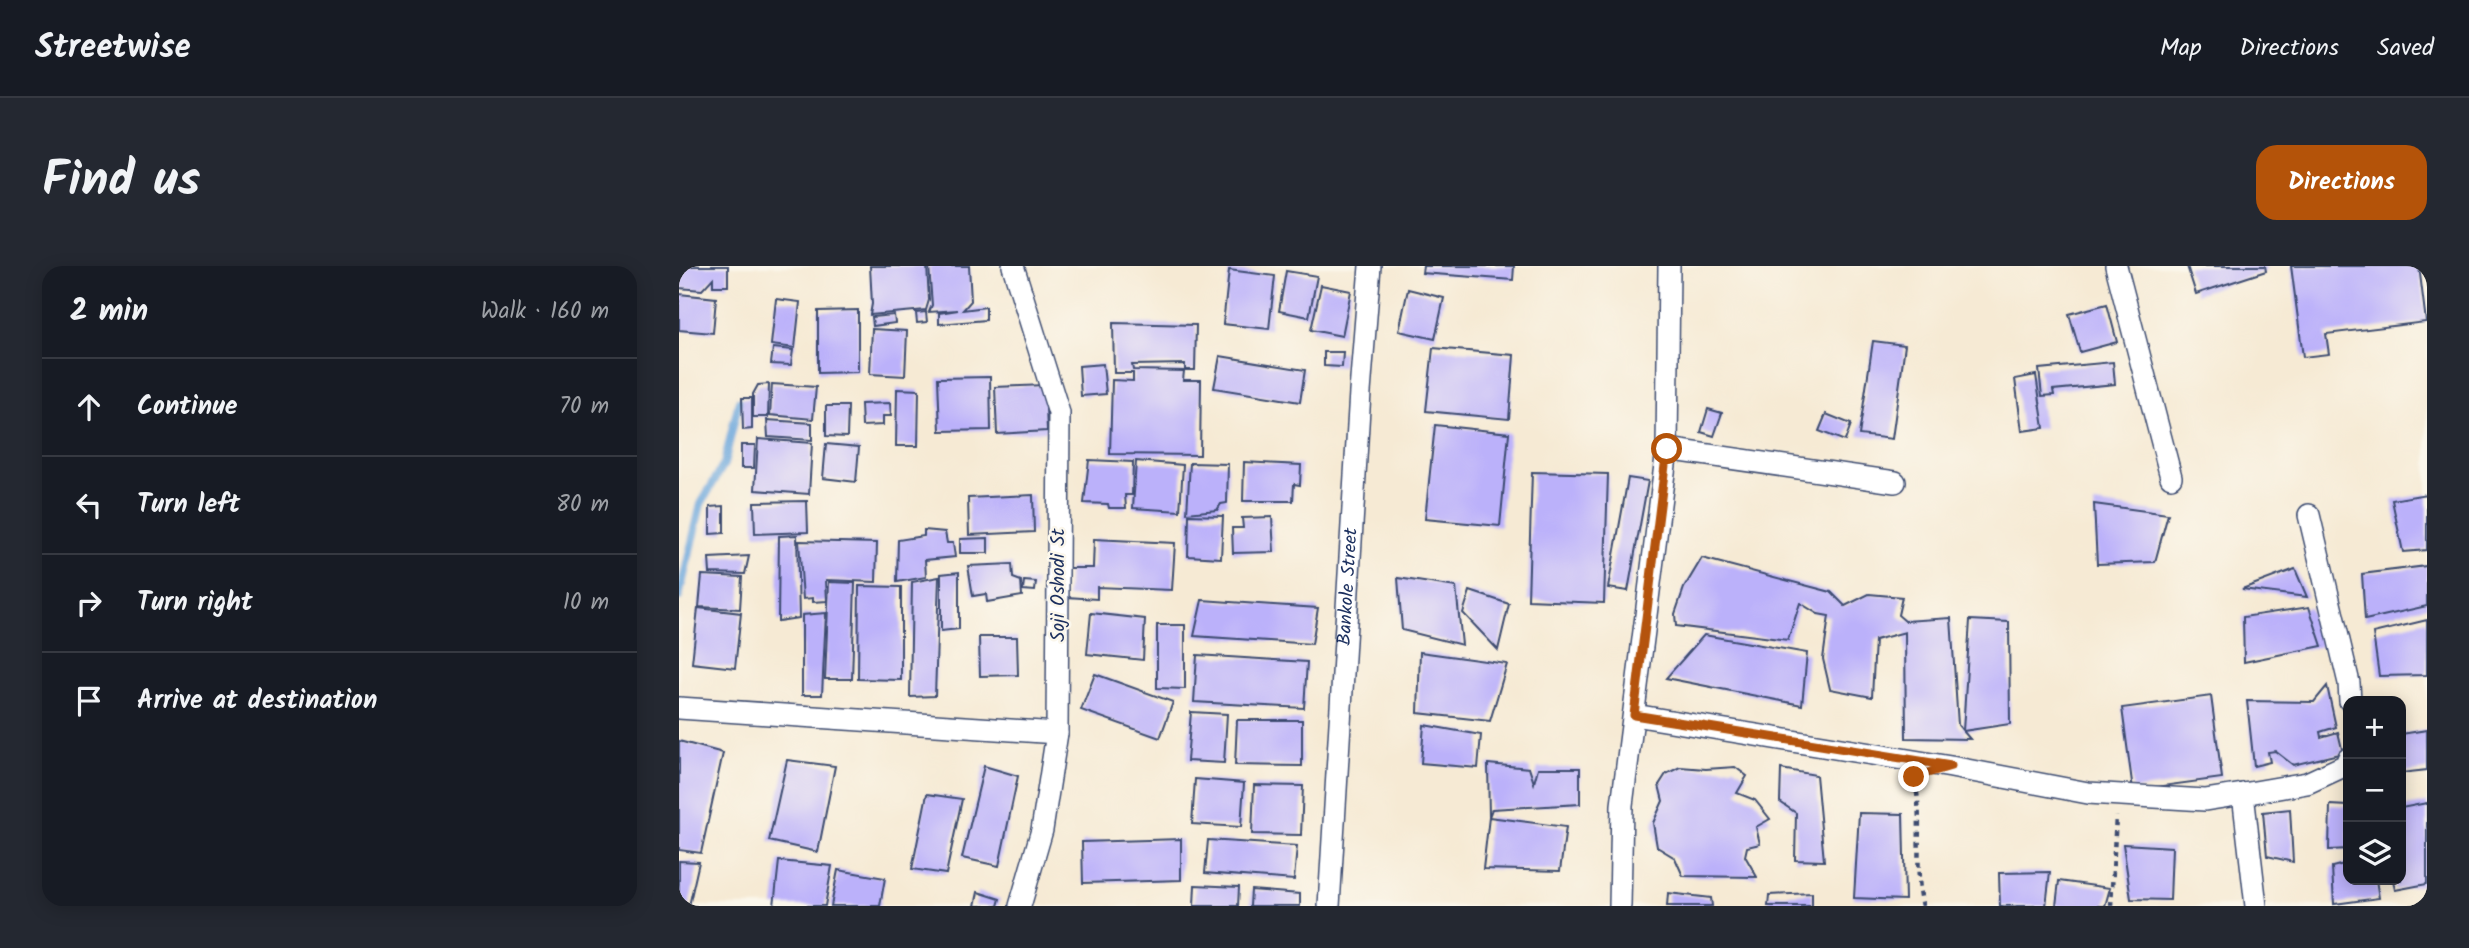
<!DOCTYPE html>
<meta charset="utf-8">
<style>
:root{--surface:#171b24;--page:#242831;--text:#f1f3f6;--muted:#9ea1a6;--line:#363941;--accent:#b45309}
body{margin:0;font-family:Kalam,sans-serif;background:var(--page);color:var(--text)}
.controls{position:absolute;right:21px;bottom:21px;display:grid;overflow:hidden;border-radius:14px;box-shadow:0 4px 18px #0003}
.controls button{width:63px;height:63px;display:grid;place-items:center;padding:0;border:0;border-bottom:2px solid var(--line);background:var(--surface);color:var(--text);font:35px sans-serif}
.stop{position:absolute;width:21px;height:21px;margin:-16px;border:5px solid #b45309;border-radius:50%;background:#fff}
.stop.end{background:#b45309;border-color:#fff;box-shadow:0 2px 7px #0008}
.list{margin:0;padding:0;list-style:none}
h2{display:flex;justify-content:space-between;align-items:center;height:91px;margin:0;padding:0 28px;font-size:30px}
h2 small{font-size:23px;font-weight:400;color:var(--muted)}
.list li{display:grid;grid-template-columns:46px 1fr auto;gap:21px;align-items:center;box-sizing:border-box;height:98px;padding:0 28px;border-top:2px solid var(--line)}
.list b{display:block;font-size:26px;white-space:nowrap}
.list em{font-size:23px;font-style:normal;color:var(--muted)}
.icon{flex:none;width:38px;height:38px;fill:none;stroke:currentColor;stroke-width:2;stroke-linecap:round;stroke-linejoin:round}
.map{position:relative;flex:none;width:1748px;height:640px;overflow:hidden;border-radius:21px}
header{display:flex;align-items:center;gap:42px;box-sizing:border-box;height:98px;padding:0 35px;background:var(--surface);border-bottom:2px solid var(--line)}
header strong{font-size:33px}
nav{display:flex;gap:38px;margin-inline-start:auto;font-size:24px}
.intro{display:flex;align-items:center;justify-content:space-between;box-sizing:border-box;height:168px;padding:0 42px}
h1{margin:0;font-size:49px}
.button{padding:18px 32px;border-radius:21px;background:var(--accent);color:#fff;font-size:24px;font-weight:700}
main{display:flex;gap:42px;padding:0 42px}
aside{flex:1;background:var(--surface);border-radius:21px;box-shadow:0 4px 18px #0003}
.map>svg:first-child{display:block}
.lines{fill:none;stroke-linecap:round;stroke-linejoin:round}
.stream{stroke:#6ba6db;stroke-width:8}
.building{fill:#bbb1fa}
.minor-casing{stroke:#3c4b70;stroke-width:24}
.path{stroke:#3c4b70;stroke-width:4.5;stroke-dasharray:5 5;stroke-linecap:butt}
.minor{stroke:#fff;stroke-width:21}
.route{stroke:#b45309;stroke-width:9}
.labels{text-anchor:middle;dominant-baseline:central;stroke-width:5;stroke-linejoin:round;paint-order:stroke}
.street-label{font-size:19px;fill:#1b2f5e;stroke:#fbf7ec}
</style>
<header>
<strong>Streetwise</strong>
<nav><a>Map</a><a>Directions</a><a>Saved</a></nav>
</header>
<div class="intro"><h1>Find us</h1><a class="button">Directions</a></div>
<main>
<aside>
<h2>2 min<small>Walk · 160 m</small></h2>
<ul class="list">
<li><svg class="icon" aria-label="ahead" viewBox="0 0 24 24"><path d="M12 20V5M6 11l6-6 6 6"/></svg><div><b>Continue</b></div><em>70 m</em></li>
<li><svg class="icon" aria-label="left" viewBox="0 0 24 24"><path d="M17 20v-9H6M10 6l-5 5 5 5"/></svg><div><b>Turn left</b></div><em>80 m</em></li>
<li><svg class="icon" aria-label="right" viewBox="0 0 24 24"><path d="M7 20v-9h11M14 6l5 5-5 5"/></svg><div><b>Turn right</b></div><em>10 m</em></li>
<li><svg class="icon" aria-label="arrive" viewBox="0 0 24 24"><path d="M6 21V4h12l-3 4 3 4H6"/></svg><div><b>Arrive at destination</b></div></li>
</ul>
</aside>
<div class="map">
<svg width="1748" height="640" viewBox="0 0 1748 640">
<rect width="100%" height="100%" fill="#fbf7ec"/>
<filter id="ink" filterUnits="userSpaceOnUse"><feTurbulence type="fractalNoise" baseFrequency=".0143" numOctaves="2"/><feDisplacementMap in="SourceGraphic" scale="14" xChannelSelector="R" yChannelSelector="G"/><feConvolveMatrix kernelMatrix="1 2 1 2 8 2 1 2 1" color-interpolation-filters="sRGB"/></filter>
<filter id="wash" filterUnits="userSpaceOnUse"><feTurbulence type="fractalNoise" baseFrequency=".00686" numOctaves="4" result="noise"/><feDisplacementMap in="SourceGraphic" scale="28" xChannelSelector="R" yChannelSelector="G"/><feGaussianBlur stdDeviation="1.57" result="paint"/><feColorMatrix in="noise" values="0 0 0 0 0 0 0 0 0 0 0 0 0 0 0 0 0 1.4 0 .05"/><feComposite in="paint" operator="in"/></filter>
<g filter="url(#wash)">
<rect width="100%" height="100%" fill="#f6ead4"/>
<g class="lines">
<!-- stream -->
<path class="stream" d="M0,331L22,238L45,198L60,135"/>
</g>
<g id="blocks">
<!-- building -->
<g class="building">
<path d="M0,0H49V20H34V12L23,24L0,22Z"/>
<path d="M191,0H248L250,34L247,44L191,49L193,38Z"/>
<path d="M250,0H290L292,35L284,44L307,41V54L260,58V47L279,44L250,46L253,39Z"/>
<path d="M744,0H835L834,14L743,7Z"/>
<path d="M1508,0H1586L1587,5L1517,28Z"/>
<path d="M1612,0H1740L1747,56L1647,68L1650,88L1624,91Z"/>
<path d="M550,4L596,10L590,63L544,58Z"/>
<path d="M607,5L638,10L630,51L600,45Z"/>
<path d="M642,19L672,25L663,70L632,64Z"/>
<path d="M729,23L765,32L756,73L720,65Z"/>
<path d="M0,28L37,32L34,67L0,64Z"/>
<path d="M97,33L121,36L116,82L92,79Z"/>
<path d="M1428,38L1438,76L1401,86L1390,48Z"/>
<path d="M179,44V106L139,107V45Z"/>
<path d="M247,46L248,56L238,57L237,47Z"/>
<path d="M215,49L216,57L194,60L193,51Z"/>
<path d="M434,57L517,59L516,104H506V98L453,99L454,104L505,105L504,114H522L521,189L431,188L433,114L454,115V107H435Z"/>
<path d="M193,63L228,65L226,110L191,108Z"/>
<path d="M1194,75L1226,79L1213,173L1180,169Z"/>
<path d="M94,82L114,84L112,99L92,98Z"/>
<path d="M754,82L835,89L830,153L747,145Z"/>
<path d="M645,86H664L663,101L645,100Z"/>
<path d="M541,90L626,104L621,136L535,122Z"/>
<path d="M1434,96L1436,118L1374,124L1375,129L1363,130L1360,103Z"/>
<path d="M424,98L427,128L402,130L400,100Z"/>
<path d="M1357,109L1365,162L1343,165L1336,113Z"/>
<path d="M311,111L312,164L261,165L259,112Z"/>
<path d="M90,118L89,151H74V128L79,119Z"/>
<path d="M93,118L137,121L134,153L91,149Z"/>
<path d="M366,119L368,165L318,168L316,121Z"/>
<path d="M218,123L240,124L239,180H217Z"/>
<path d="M63,132H73V163L64,164Z"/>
<path d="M211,137L212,150H204V159L183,160L182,138Z"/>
<path d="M147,140H169L168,171L147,170Z"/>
<path d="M1029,143L1043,147L1035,170L1022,166Z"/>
<path d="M1147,148L1172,158L1166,175L1140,165Z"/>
<path d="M88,154L133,157V174L89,171Z"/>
<path d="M756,159L830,167L821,260L746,253Z"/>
<path d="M79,173L133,177L130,228L76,224Z"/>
<path d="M147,178L180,181L177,216L144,212Z"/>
<path d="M62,179H76L75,202H62Z"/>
<path d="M410,194L454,196L453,229H446L447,242H430L429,238L405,237Z"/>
<path d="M457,195L504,199L501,245L454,242Z"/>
<path d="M565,196L622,199L621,219L615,218L614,235H564Z"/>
<path d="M511,197L549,198L548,237L542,238L538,244L508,247Z"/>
<path d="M853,206L929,208L925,337L849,334Z"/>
<path d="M949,212L969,215L949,325L929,322Z"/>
<path d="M1748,228V284L1724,286L1713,234Z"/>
<path d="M354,229L355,266L290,269L289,232Z"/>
<path d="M128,235L129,266L76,268L75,236Z"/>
<path d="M1415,238L1489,248L1476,296L1418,298Z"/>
<path d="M45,240V267L31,268V241Z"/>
<path d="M510,249L544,250L542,292L509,290Z"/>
<path d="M593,251L595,286L554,287L553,262H564L563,252Z"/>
<path d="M245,264L266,266L268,277H274L276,291L246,294L247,311L218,316L219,274L245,270Z"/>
<path d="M118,269L120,352L99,355L100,270Z"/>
<path d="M309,272V287H281V273Z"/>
<path d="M415,273L496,277L493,324L418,321V333L388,331L390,302H414Z"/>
<path d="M120,275L198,277L197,316L147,314L148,335L134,336V332L124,333Z"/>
<path d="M70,290L66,308L31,307L30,292Z"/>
<path d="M1023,292L1152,326L1166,340L1190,328L1223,331L1219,349L1226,355L1272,352L1279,459L1291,473L1227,472L1226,366L1196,374L1193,431L1151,423L1144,393L1150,350L1139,348L1121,337L1109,374L997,360L996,348L1005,322Z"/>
<path d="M333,298L334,312L342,315L343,330L308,336L307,328L294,330L289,300Z"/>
<path d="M1748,300V340L1686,354L1683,308Z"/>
<path d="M1616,303L1628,331L1563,323Z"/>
<path d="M280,306V363L262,365V308Z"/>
<path d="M23,309L63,311L61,343L20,341Z"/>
<path d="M260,311L256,430L231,431L233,316Z"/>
<path d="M719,312L777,321L783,379L723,364Z"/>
<path d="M345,315L357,316L356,325L344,324Z"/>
<path d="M150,316L176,317L173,413H146Z"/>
<path d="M180,320L222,321V414L179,413Z"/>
<path d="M791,325L830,338L819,384L784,347Z"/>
<path d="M523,334L639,342L633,378L515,370Z"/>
<path d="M1630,341L1643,380L1565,396L1564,351Z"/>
<path d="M19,342L62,347L56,402L13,397Z"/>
<path d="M147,347L143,429H123V349Z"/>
<path d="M412,347L466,353L464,394L408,388Z"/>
<path d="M1291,354L1330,356L1331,458L1284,465Z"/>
<path d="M1748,354V409L1700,410L1694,367Z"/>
<path d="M478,359H506V423L478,422Z"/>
<path d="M1025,369L1128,387L1123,439L987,412Z"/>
<path d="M300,371H338L339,409L301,410Z"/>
<path d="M741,386L828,398L811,455L739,447Z"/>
<path d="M518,389L628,396L625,442L515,436Z"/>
<path d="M416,408L494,436L481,472L402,444Z"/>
<path d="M1648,420L1657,461L1641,466L1642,471L1659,466L1664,487L1614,499L1596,485L1589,486L1591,496L1575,500L1568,435L1635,436Z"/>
<path d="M1532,430L1543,512L1454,524L1443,442Z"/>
<path d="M512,446L548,448L545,497L508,495Z"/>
<path d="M558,454H623V500L556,499Z"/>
<path d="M745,459L802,469L799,502L742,497Z"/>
<path d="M1748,464V504L1722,507V468Z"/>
<path d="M0,475L44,487L22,587L0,584Z"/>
<path d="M108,494L156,500L139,586L90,575Z"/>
<path d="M809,498L850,502L855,517L859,502H901V538L813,543L810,551Z"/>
<path d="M305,500L339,510L320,600L283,592Z"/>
<path d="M1001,501L1027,503L1056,501L1068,510L1058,527L1076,534L1091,553L1077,561L1081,578L1068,581L1066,590L1078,611L1004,610L996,592L978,581L974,557L984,535L980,519L987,508Z"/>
<path d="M1102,503L1137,509L1145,595L1116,594L1117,547L1101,536Z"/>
<path d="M516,513L565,517L562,561L513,558Z"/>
<path d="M575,519L624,520L622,569L573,568Z"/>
<path d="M248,528L283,533L267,608L233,603Z"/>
<path d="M1748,537V618L1716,624L1714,614H1722V542Z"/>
<path d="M1651,539L1669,540V583L1650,584Z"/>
<path d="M1611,543L1614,596L1588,590L1584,546Z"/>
<path d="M1180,547L1224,548L1226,634L1175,632Z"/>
<path d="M810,551L887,561L881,605L804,603Z"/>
<path d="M502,573V614L404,617L403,576Z"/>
<path d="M529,574L618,580L615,614L526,607Z"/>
<path d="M1444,578L1493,581L1491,634L1452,633Z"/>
<path d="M0,595L20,596L10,640H0Z"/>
<path d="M100,595L153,600L146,640H95Z"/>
<path d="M1669,597V614H1697L1700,632L1655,638L1653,601Z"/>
<path d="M159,604L206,612L201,640H152Z"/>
<path d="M1371,606L1367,640H1321L1320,607Z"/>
<path d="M1380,615L1431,622L1426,640H1377Z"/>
<path d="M516,619L560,621L559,640H515Z"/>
<path d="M572,624L621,628V640H571Z"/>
<path d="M299,626L321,633L319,640H296Z"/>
<path d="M989,627L1032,632L1033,640H988Z"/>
<path d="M1133,627V640H1089L1090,629Z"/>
</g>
</g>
</g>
<g filter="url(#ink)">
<use href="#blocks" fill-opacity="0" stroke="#3c4b70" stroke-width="2"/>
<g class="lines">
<defs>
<g id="minor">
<path d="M334,0L380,147L378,467L363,564L341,640"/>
<path d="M1437,0L1492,211"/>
<path d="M988,183L1216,216"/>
<path d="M1630,249L1670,417L1671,435"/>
<path d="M0,442L378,467"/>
<path d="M955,449L1272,501L1409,527L1526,534L1564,528L1577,640"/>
<path d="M1564,528L1628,517L1667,499L1669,493"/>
<path id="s1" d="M650,640L681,126L691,0"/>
<path d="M941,640L943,539L988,183L990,0"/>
</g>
</defs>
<!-- minor casing -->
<use href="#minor" class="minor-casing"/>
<!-- path -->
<g class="path">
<path d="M1236,516C1245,556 1234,599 1244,640"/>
<path d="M1432,640L1437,550"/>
</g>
<!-- minor -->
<use href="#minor" class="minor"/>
</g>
</g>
<g class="lines" filter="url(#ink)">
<!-- route -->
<path class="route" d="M988,183L955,449L1272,500L1235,511"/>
</g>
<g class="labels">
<!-- street labels -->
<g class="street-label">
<text transform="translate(380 319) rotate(-90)">Soji Oshodi St</text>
<text stroke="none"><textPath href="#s1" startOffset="320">Bankole Street</textPath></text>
</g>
</g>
</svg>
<div class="controls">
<button>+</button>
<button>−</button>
<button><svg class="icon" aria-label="layers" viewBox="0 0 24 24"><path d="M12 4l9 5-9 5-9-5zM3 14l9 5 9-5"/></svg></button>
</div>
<div class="stop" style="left:988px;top:183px"></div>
<div class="stop end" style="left:1235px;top:511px"></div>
</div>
</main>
